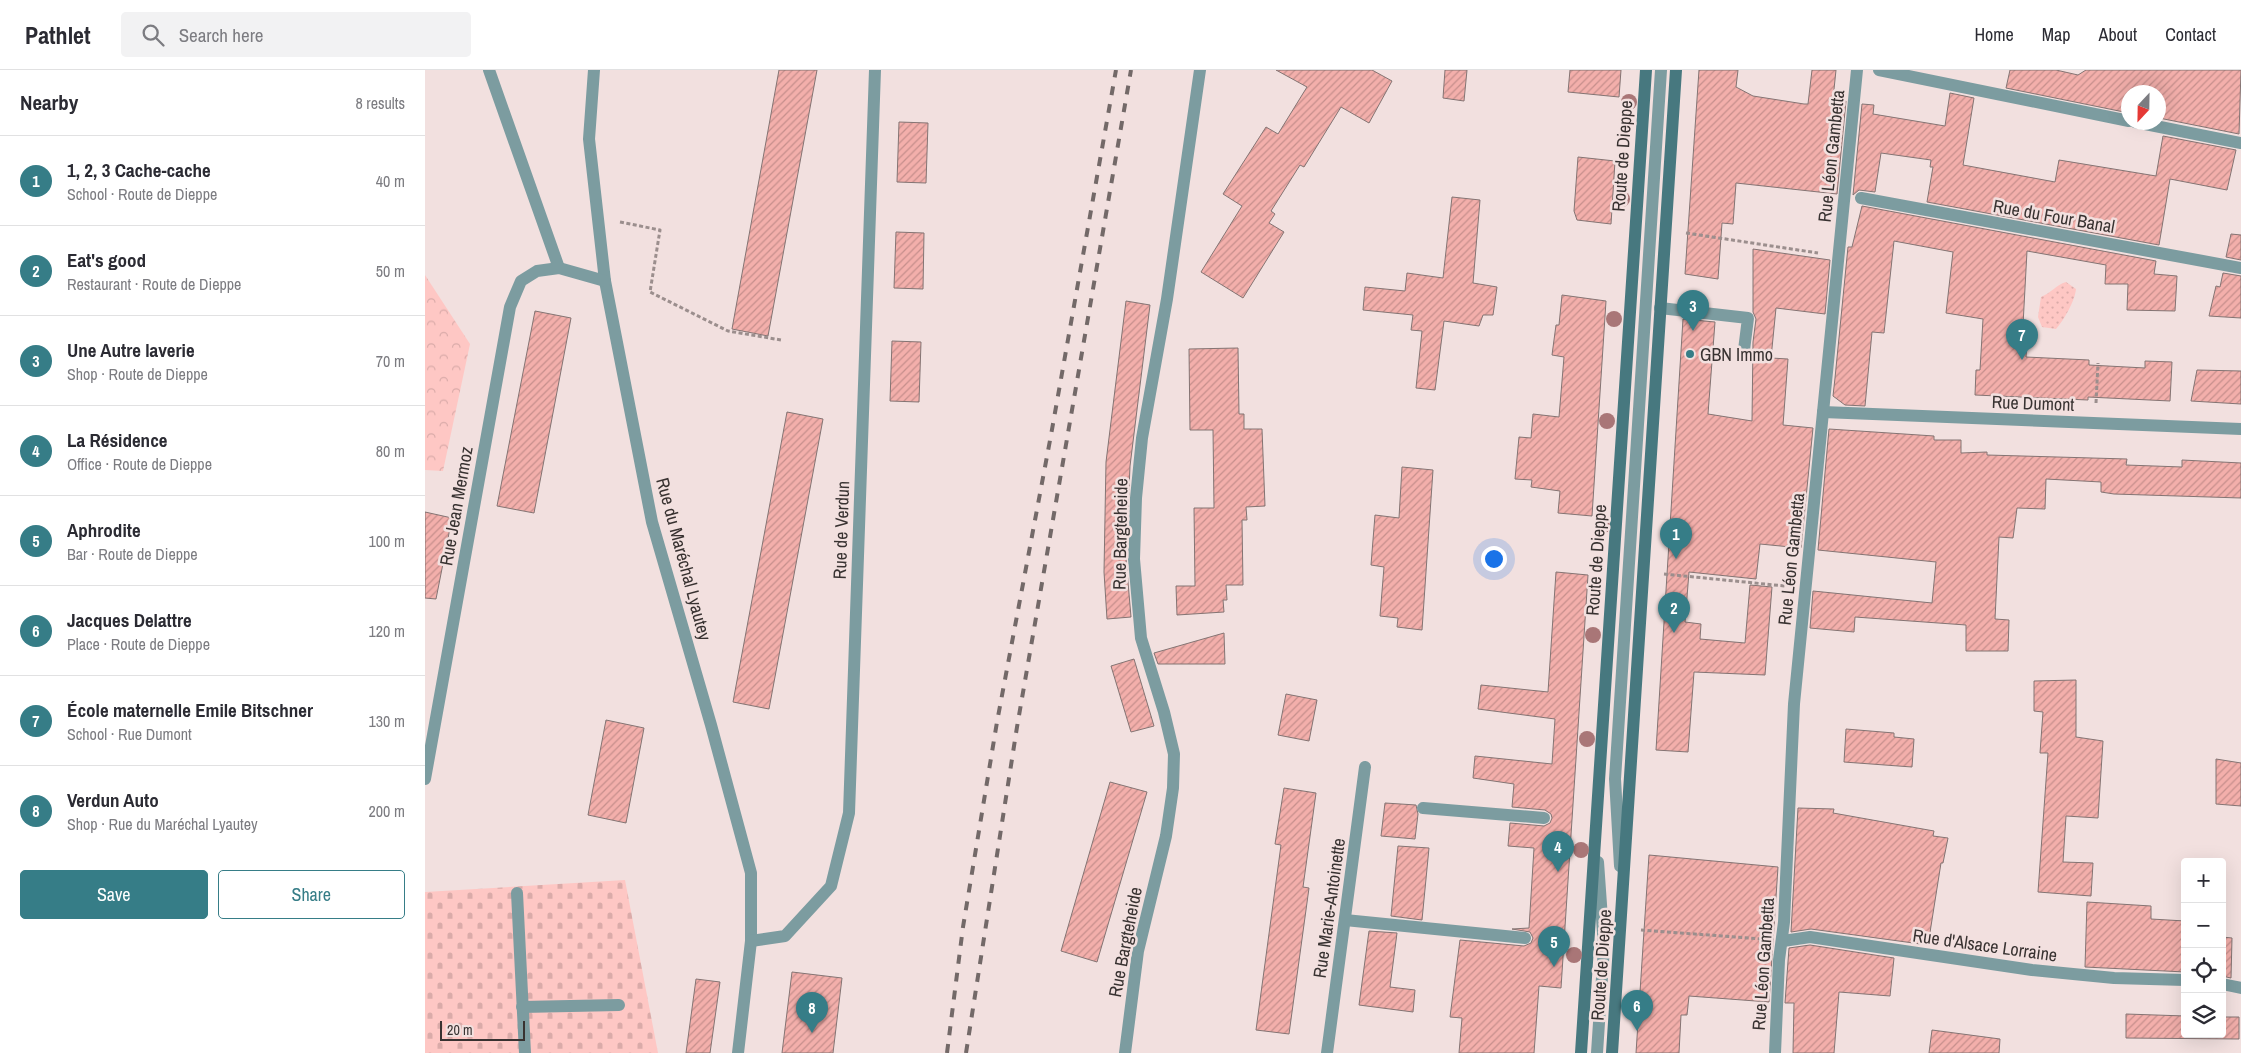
<!DOCTYPE html>
<meta charset="utf-8">
<style>
:root{--surface:#fff;--page:#f2f2f3;--text:#2b2b33;--muted:#7c7c81;--line:#e1e1e2;--accent:#367d87}
body{margin:0;font-family:"Archivo Narrow",sans-serif;background:var(--page);color:var(--text)}
.controls{position:absolute;right:15px;bottom:15px;display:grid;overflow:hidden;border-radius:5px;box-shadow:0 5px 20px #0002}
.controls button{width:45px;height:45px;display:grid;place-items:center;padding:0;border:0;border-bottom:1px solid var(--line);background:var(--surface);color:var(--text);font:25px sans-serif}
.compass{position:absolute;left:1696px;top:15px;width:45px;height:45px;border-radius:50%;background:var(--surface);box-shadow:0 5px 20px #0002;rotate:202deg}
.scale{position:absolute;left:15px;bottom:12px;width:85px;box-sizing:border-box;padding-left:5px;border:2px solid #383231;border-top:0;font-size:14px;line-height:18px;white-space:nowrap;color:#383231;-webkit-text-stroke:4px #f2e0df;paint-order:stroke}
.you{position:absolute;left:1068px;top:488px;width:18px;height:18px;margin:-12px;border:4px solid #fff;border-radius:50%;background:#1a73e8;box-shadow:0 0 0 8px #1a73e833}
.badge{display:grid;place-items:center;width:32px;height:32px;border-radius:50%;background:var(--accent);color:#fff;font-size:16px;font-weight:700}
.pin{position:absolute;translate:-50% -41px;filter:drop-shadow(0 1px 2px #0008)}
.pin::after{content:'';position:absolute;top:26px;width:18px;height:15px;background:inherit;clip-path:polygon(0 0,100% 0,50% 100%)}
.list{margin:0;padding:0;list-style:none}
h2{display:flex;justify-content:space-between;align-items:center;height:65px;margin:0;padding:0 20px;font-size:21px}
h2 small{font-size:16px;font-weight:400;color:var(--muted)}
.list li{display:grid;grid-template-columns:32px 1fr auto;gap:15px;align-items:center;box-sizing:border-box;height:90px;padding:0 20px;border-top:1px solid var(--line)}
.list b{display:block;font-size:19px;white-space:nowrap}
.list p{margin:0;font-size:16px;white-space:nowrap;color:var(--muted)}
.list em{font-size:16px;font-style:normal;color:var(--muted)}
.actions{display:flex;gap:10px;padding:15px 20px}
.actions a{flex:1;padding:11px 0;border:1px solid var(--accent);border-radius:5px;text-align:center;font-size:18px;color:var(--accent)}
.actions .main{background:var(--accent);color:#fff}
.icon{flex:none;width:28px;height:28px;fill:none;stroke:currentColor;stroke-width:2;stroke-linecap:round;stroke-linejoin:round}
.map{position:relative;flex:none;width:1816px;height:983px;overflow:hidden}
header{display:flex;align-items:center;gap:30px;box-sizing:border-box;height:70px;padding:0 25px;background:var(--surface);border-bottom:1px solid var(--line)}
header strong{font-size:24px}
nav{display:flex;gap:28px;margin-inline-start:auto;font-size:18px}
.search{width:350px;height:45px;background:var(--page);display:flex;align-items:center;gap:12px;box-sizing:border-box;padding:0 18px;border-radius:5px;color:var(--muted);font-size:19px}
main{display:flex}
aside{flex:1;background:var(--surface)}
.map>svg:first-child{display:block}
.forest{fill:url(#forest-crowns)}
.cemetery{fill:url(#cemetery-stones)}
.park{fill:url(#park-dots)}
.building{fill:url(#building-hatch);stroke:#847473}
.lines{fill:none;stroke-linecap:round;stroke-linejoin:round}
.path{stroke:#9b8e8d;stroke-width:3;stroke-dasharray:4 2.5;stroke-linecap:butt}
.lane{stroke:#7c9ca0;stroke-width:12}
.street{stroke:#7c9ca0;stroke-width:12}
.secondary{stroke:#47787f;stroke-width:12}
.rail{stroke:#736968;stroke-width:4;stroke-dasharray:9 9;stroke-linecap:butt}
.tree{fill:#a97677}
.poi-dot{fill:#367d87;stroke:#f2e0df;stroke-width:2}
.labels{text-anchor:middle;dominant-baseline:central;stroke-width:5;stroke-linejoin:round;paint-order:stroke}
.street-label{font-size:18px;fill:#383231;stroke:#f2e0df}
.poi-label{font-size:18px;fill:#383231;stroke:#f2e0df;text-anchor:start}
</style>
<header>
<strong>Pathlet</strong>
<div class="search"><svg class="icon" aria-label="search" viewBox="0 0 24 24"><circle cx="10" cy="10" r="6"/><path d="M15 15l6 6"/></svg>Search here</div>
<nav><a>Home</a><a>Map</a><a>About</a><a>Contact</a></nav>
</header>
<main>
<aside>
<h2>Nearby<small>8 results</small></h2>
<ul class="list">
<li><span class="badge">1</span><div><b>1, 2, 3 Cache-cache</b><p>School · Route de Dieppe</p></div><em>40 m</em></li>
<li><span class="badge">2</span><div><b>Eat's good</b><p>Restaurant · Route de Dieppe</p></div><em>50 m</em></li>
<li><span class="badge">3</span><div><b>Une Autre laverie</b><p>Shop · Route de Dieppe</p></div><em>70 m</em></li>
<li><span class="badge">4</span><div><b>La Résidence</b><p>Office · Route de Dieppe</p></div><em>80 m</em></li>
<li><span class="badge">5</span><div><b>Aphrodite</b><p>Bar · Route de Dieppe</p></div><em>100 m</em></li>
<li><span class="badge">6</span><div><b>Jacques Delattre</b><p>Place · Route de Dieppe</p></div><em>120 m</em></li>
<li><span class="badge">7</span><div><b>École maternelle Emile Bitschner</b><p>School · Rue Dumont</p></div><em>130 m</em></li>
<li><span class="badge">8</span><div><b>Verdun Auto</b><p>Shop · Rue du Maréchal Lyautey</p></div><em>200 m</em></li>
</ul>
<div class="actions"><a class="main">Save</a><a>Share</a></div>
</aside>
<div class="map">
<svg width="1816" height="983" viewBox="0 0 1816 983">
<defs>
<pattern id="forest-crowns" width="20" height="18" patternUnits="userSpaceOnUse" patternTransform="scale(1.25)"><rect width="20" height="18" fill="#fec7c4"/><path d="M2 6a3 3 0 1 1 6 0M12 15a3 3 0 1 1 6 0" fill="none" stroke="#daaba9"/></pattern>
<pattern id="cemetery-stones" width="16" height="16" patternUnits="userSpaceOnUse" patternTransform="scale(1.25)"><rect width="16" height="16" fill="#fec7c4"/><path d="M2 7V4a2 2 0 0 1 4 0v3zM10 15v-3a2 2 0 0 1 4 0v3z" fill="#daaba9"/></pattern>
<pattern id="park-dots" width="8" height="8" patternUnits="userSpaceOnUse" patternTransform="scale(1.25)"><rect width="8" height="8" fill="#fec7c4"/><path d="M2 2h.1M6 6h.1" fill="none" stroke="#daaba9" stroke-width="1.8" stroke-linecap="round"/></pattern>
<pattern id="building-hatch" width="6" height="6" patternUnits="userSpaceOnUse" patternTransform="scale(1.25)"><rect width="6" height="6" fill="#f3afab"/><path d="M-1 1l2-2M0 6l6-6M5 7l2-2" fill="none" stroke="#c68f8c"/></pattern>
</defs>
<rect width="100%" height="100%" fill="#f2e0df"/>
<!-- forest -->
<path class="forest" d="M0,205L45,274L18,401L0,400Z"/>
<!-- cemetery -->
<path class="cemetery" d="M200,810L233,983H0V822Z"/>
<!-- park -->
<path class="park" d="M1641,212L1651,219C1650,231 1639,250 1631,259L1617,257L1613,247L1616,227C1626,223 1631,215 1641,212Z"/>
<!-- building -->
<g class="building">
<path d="M354,0H392L343,266L307,259Z"/>
<path d="M851,0H947L967,11L944,53L916,37L879,97L875,95L846,141L850,144L844,153L859,162L818,228L776,202L817,136L798,124L841,57L853,64L882,17Z"/>
<path d="M1020,0H1042L1039,31L1018,28Z"/>
<path d="M1145,0H1196L1194,27L1143,22Z"/>
<path d="M1274,0H1313L1311,17L1328,26L1379,34H1383L1387,0H1411L1408,29L1421,31L1412,124L1311,113L1308,154L1297,153L1293,209L1260,204Z"/>
<path d="M1585,0H1631L1653,5L1661,0H1816L1814,64L1734,48V22H1704V43L1581,18Z"/>
<path d="M1525,23L1549,28L1538,95L1630,112L1634,90L1731,106L1738,66L1811,80L1802,120L1745,109L1734,175L1502,132L1508,97H1505L1506,90L1456,83L1450,122L1434,120L1428,125L1437,34L1449,35L1448,44L1520,56Z"/>
<path d="M474,52L503,53L501,113L472,112Z"/>
<path d="M1153,87L1190,91L1186,154L1152,150L1149,141Z"/>
<path d="M1027,127L1055,130L1048,213L1072,217L1068,245H1058L1054,256L1019,251L1010,320L991,318L997,261L986,260L988,245L938,240L940,217L980,221L982,203L1018,208Z"/>
<path d="M1437,136L1731,191L1729,204L1752,206L1750,241L1702,240L1703,214H1680L1681,195L1602,181L1598,255H1603L1601,287L1664,290V295L1720,298V291L1747,292L1745,331L1663,327V330L1550,325L1551,300H1555L1558,249L1521,243L1528,182L1469,171L1459,263L1447,262L1440,336L1420,335L1408,326L1410,308L1423,177H1427Z"/>
<path d="M471,162L499,163L498,219L469,218Z"/>
<path d="M1806,164L1816,165V190L1801,187Z"/>
<path d="M1328,179L1405,190L1400,244L1351,238L1346,288L1363,289L1358,355L1388,358L1376,478L1335,474L1331,509L1264,502L1260,552L1276,554L1275,569L1320,573L1325,515L1347,517L1340,605L1269,602L1263,682L1231,680L1258,249L1290,252L1283,344L1327,351L1328,272L1331,249L1328,242Z"/>
<path d="M1798,203L1816,206V248L1784,246L1791,216L1795,217Z"/>
<path d="M1137,225L1181,231L1167,446L1133,443L1135,421L1106,417L1107,410L1090,409L1094,367L1106,368L1108,344L1134,347L1139,287L1127,285L1131,255H1134Z"/>
<path d="M701,231L725,235L705,396L701,489L706,547L682,549L679,502L681,392Z"/>
<path d="M110,241L146,248L109,443L72,436Z"/>
<path d="M467,271L496,272L494,332L465,331Z"/>
<path d="M813,278L814,344H819V359H837L840,436L821,437L822,450H817L818,515H801L802,530H798L799,542L752,545L751,516H770L769,438H789L788,360H765L764,279Z"/>
<path d="M1772,300L1816,301V334L1766,331Z"/>
<path d="M362,342L398,349L344,639L308,632Z"/>
<path d="M1404,359L1509,366V370H1536V383L1562,382V385L1702,389L1701,395L1757,397V390L1816,393V428L1689,424L1676,422V412L1621,409L1620,439L1592,438L1588,468L1574,467L1570,549L1584,550L1583,581H1541V555L1430,547L1429,562L1385,558L1388,521L1507,533L1511,492L1393,480Z"/>
<path d="M977,397L1008,400L997,560L972,557L973,548L955,546L959,497L946,495L950,445L974,448Z"/>
<path d="M0,442L27,448L11,529L0,528Z"/>
<path d="M1131,502L1163,505L1136,918L1114,916L1109,983H1034L1037,948L1025,947L1035,870L1099,876L1106,873L1108,868L1105,862L1087,859L1104,858L1109,778L1083,776L1085,753L1119,756L1125,753L1127,748L1126,744L1120,740L1087,737L1089,714L1048,708L1050,686L1127,694L1130,649L1053,639L1056,615L1123,622Z"/>
<path d="M799,563L800,594H733L729,583Z"/>
<path d="M709,589L729,656L706,662L686,596Z"/>
<path d="M1651,610V667L1678,671L1673,748L1641,746L1638,792L1668,793L1666,826L1613,822L1623,683H1615L1618,642L1609,641V611Z"/>
<path d="M861,624L892,630L884,671L853,665Z"/>
<path d="M181,650L219,658L201,753L163,745Z"/>
<path d="M1421,659L1469,663V667L1489,669L1487,697L1419,692Z"/>
<path d="M1791,689L1816,693V736L1791,734Z"/>
<path d="M685,712L722,722L672,892L636,881Z"/>
<path d="M859,718L891,723L878,817L884,818L864,964L831,960L856,775L850,774Z"/>
<path d="M960,733L991,735L993,744L990,769L956,766Z"/>
<path d="M1373,738L1409,739L1408,743L1509,761L1508,766L1523,768L1518,793H1516L1503,875L1386,859L1366,862Z"/>
<path d="M973,776L1004,778L997,850L966,846Z"/>
<path d="M1224,785L1353,797L1344,932L1264,926L1262,945H1256L1254,983H1211Z"/>
<path d="M1662,832L1726,836V849L1760,851V902L1660,897Z"/>
<path d="M944,861L972,863L965,917L990,920L988,942L934,935Z"/>
<path d="M1797,867L1807,868L1806,908L1797,906Z"/>
<path d="M1385,875L1469,888L1465,926L1414,922L1409,983H1368L1369,933H1360L1364,878Z"/>
<path d="M367,902L417,908L408,983H357Z"/>
<path d="M271,909L295,912L285,983H261Z"/>
<path d="M1701,944L1760,946V964H1797V947H1814V969L1701,968Z"/>
<path d="M1507,960L1575,969L1574,983H1504Z"/>
</g>
<g class="lines">
<!-- path -->
<g class="path">
<path d="M195,152L235,160L225,222L303,261L356,270"/>
<path d="M1261,163L1393,183"/>
<path d="M1671,333L1673,293"/>
<path d="M1239,504L1360,516"/>
<path d="M1216,860L1337,869"/>
</g>
<!-- lane -->
<g class="lane">
<path d="M1235,238L1323,248L1319,280"/>
<path d="M998,738L1119,748"/>
<path d="M1195,796L1190,709L1236,0"/>
<path d="M92,823L100,983"/>
<path d="M920,850L1100,868"/>
<path d="M97,937L194,935"/>
<path d="M1172,983L1179,877L1173,792"/>
</g>
<!-- street -->
<g class="street">
<path d="M64,0L134,198"/>
<path d="M169,0L164,69L180,211L227,452L286,655L326,803V871L313,983"/>
<path d="M1454,0L1704,51"/>
<path d="M1710,52L1816,73"/>
<path d="M1436,128L1816,198"/>
<path d="M1398,342L1816,359"/>
<path d="M0,709L85,237L96,211L112,201L134,198L180,211"/>
<path d="M326,871L360,866L406,816L424,743L450,0"/>
<path d="M1358,871L1385,867L1607,900L1689,908L1760,910"/>
<path d="M1797,914L1816,918"/>
<path d="M700,983L713,881L741,766L748,718L749,684L739,642L716,568L709,489L711,428L717,368L742,229L775,0"/>
<path d="M902,983L940,697"/>
<path d="M1350,983L1354,890L1359,852L1369,634L1432,0"/>
</g>
<!-- secondary -->
<g class="secondary">
<path d="M1156,983L1221,0"/>
<path d="M1187,983L1251,0"/>
</g>
<!-- rail -->
<g class="rail">
<path d="M522,983L538,857L572,652L626,365L691,0"/>
<path d="M541,983L592,657L706,0"/>
</g>
</g>
<!-- trees -->
<g class="tree">
<circle cx="1204" cy="32" r="8"/>
<circle cx="1197" cy="129" r="8"/>
<circle cx="1189" cy="249" r="8"/>
<circle cx="1182" cy="351" r="8"/>
<circle cx="1177" cy="456" r="8"/>
<circle cx="1168" cy="565" r="8"/>
<circle cx="1162" cy="669" r="8"/>
<circle cx="1156" cy="780" r="8"/>
<circle cx="1149" cy="885" r="8"/>
</g>
<!-- markers -->
<circle class="poi-dot" cx="1265" cy="284" r="5"/>
<g class="labels">
<!-- street labels -->
<g class="street-label">
<text transform="translate(1197 86) rotate(-86)">Route de Dieppe</text>
<text transform="translate(1406 86) rotate(-84)">Rue Léon Gambetta</text>
<text transform="translate(1629 146) rotate(10)">Rue du Four Banal</text>
<text transform="translate(1608 333) rotate(2)">Rue Dumont</text>
<text transform="translate(31 436) rotate(-80)">Rue Jean Mermoz</text>
<text transform="translate(416 460) rotate(-88)">Rue de Verdun</text>
<text transform="translate(695 464) rotate(-89)">Rue Bargteheide</text>
<text transform="translate(259 489) rotate(75)">Rue du Maréchal Lyautey</text>
<text transform="translate(1366 489) rotate(-84)">Rue Léon Gambetta</text>
<text transform="translate(1171 490) rotate(-86)">Route de Dieppe</text>
<text transform="translate(904 838) rotate(-82)">Rue Marie-Antoinette</text>
<text transform="translate(700 872) rotate(-79)">Rue Bargteheide</text>
<text transform="translate(1560 875) rotate(8)">Rue d'Alsace Lorraine</text>
<text transform="translate(1338 894) rotate(-86)">Rue Léon Gambetta</text>
<text transform="translate(1176 895) rotate(-86)">Route de Dieppe</text>
</g>
<!-- poi labels -->
<g class="poi-label">
<text x="1275" y="284">GBN Immo</text>
</g>
</g>
</svg>
<div class="controls">
<button>+</button>
<button>−</button>
<button><svg class="icon" aria-label="locate" viewBox="0 0 24 24"><circle cx="12" cy="12" r="6"/><path d="M12 2v4M12 18v4M2 12h4M18 12h4"/></svg></button>
<button><svg class="icon" aria-label="layers" viewBox="0 0 24 24"><path d="M12 4l9 5-9 5-9-5zM3 14l9 5 9-5"/></svg></button>
</div>
<svg class="compass" viewBox="-18 -18 36 36"><path d="M0-13l5 13h-10z" fill="#e53935"/><path d="M0 13l5-13h-10z" fill="#7c7c81"/></svg>
<div class="scale">20 m</div>
<div class="you"></div>
<div class="pin badge" style="left:1251px;top:489px">1</div>
<div class="pin badge" style="left:1249px;top:563px">2</div>
<div class="pin badge" style="left:1268px;top:261px">3</div>
<div class="pin badge" style="left:1133px;top:802px">4</div>
<div class="pin badge" style="left:1129px;top:897px">5</div>
<div class="pin badge" style="left:1212px;top:961px">6</div>
<div class="pin badge" style="left:1597px;top:290px">7</div>
<div class="pin badge" style="left:387px;top:963px">8</div>
</div>
</main>
